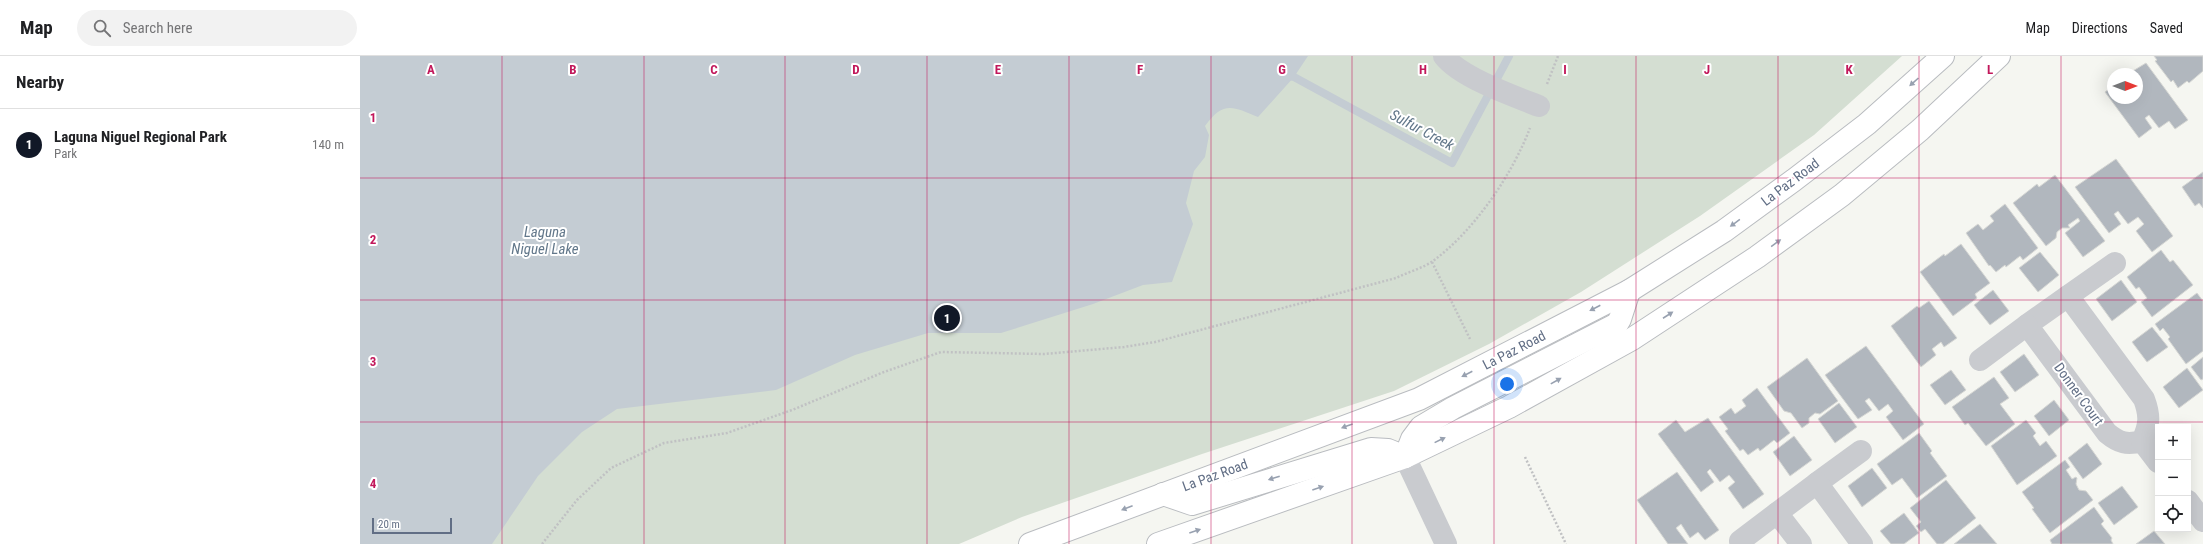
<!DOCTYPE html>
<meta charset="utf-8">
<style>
:root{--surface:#fff;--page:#f2f2f2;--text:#202124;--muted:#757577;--line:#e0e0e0;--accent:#111827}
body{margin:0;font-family:"Roboto Condensed",sans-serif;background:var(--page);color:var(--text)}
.controls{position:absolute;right:12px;bottom:12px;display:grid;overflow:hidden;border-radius:0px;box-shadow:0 4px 16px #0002}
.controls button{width:36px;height:36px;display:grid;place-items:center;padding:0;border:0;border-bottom:1px solid var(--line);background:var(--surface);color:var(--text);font:20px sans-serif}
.compass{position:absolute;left:1747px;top:12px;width:36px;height:36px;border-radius:50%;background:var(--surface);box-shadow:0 4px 16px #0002;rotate:90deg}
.scale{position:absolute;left:12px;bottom:10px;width:80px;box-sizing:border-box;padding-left:4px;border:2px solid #616e85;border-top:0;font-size:11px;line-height:14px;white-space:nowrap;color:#616e85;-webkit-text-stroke:3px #fff;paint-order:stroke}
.you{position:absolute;left:1147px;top:328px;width:14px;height:14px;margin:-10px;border:3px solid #fff;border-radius:50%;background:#1a73e8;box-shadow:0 0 0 6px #1a73e833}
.badge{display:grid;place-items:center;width:26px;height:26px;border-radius:50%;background:var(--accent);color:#fff;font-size:13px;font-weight:700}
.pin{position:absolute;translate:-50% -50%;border:2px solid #fff;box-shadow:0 1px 4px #0006}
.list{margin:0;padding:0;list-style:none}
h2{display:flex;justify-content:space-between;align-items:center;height:52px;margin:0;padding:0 16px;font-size:17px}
h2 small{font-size:13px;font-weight:400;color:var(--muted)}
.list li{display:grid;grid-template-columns:26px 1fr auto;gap:12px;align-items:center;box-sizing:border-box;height:72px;padding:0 16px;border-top:1px solid var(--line)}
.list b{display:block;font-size:15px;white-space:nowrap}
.list p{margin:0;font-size:13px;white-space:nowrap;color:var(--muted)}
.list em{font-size:13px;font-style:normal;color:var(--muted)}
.icon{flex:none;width:22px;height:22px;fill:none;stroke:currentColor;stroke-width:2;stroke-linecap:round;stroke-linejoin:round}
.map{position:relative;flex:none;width:1843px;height:488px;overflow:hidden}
header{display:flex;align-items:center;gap:24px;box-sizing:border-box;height:56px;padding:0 20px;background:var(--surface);border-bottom:1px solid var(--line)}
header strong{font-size:19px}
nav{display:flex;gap:22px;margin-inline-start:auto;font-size:14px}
.search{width:280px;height:36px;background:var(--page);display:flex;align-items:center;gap:10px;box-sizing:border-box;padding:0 14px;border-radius:22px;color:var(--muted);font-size:15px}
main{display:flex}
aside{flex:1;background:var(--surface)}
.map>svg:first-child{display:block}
.green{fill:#d4ded2}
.water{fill:#c4ccd3}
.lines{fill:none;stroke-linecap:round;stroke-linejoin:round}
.stream{stroke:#c4ccd3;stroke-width:8}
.building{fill:#b1b7be;stroke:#d6d7d4}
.major-casing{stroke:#b9bcc0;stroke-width:24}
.path{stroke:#c0c1c3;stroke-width:2.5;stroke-dasharray:2 2;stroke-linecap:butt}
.minor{stroke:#c9cbcf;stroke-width:22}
.major{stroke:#fff;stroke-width:22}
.oneway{fill:#98a1b0}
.grid{fill:none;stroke:#c2185b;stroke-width:1;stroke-opacity:0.55}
.labels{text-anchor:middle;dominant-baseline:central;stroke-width:4;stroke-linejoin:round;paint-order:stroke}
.street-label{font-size:14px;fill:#616e85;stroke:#fff}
.water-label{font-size:15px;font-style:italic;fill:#62778a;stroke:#fff}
.grid-label{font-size:13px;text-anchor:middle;font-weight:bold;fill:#c2185b;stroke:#fff;stroke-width:4;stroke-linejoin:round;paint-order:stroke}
</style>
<header>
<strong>Map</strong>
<div class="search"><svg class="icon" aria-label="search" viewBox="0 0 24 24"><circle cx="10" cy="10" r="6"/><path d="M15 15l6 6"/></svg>Search here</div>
<nav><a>Map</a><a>Directions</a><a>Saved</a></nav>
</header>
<main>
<aside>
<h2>Nearby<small></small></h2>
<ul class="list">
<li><span class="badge">1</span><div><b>Laguna Niguel Regional Park</b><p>Park</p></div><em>140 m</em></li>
</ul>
</aside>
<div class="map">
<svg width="1843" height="488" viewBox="0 0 1843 488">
<rect width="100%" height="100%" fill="#f5f6f1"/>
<!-- green -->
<path class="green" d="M0,0H1542L1454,79L1340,160L1221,236L1129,288L1034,335L842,398L662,461L599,488H0Z"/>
<!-- water -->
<path class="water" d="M0,0H948L934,21L898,61C872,50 863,45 845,70L849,79L845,101L834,115L826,147L833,168L812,226L783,229L733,248L641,277H568L495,299L416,334L257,353L222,376L178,420L132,488H0Z"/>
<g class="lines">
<!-- stream -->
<path class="stream" d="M924,19L934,21L1092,107L1149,0"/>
</g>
<!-- building -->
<g class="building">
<path d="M1794,0H1843V15L1829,27L1827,25L1818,32L1813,24L1811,26L1795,5L1797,4Z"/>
<path d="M1786,7L1828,64L1815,73L1809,65L1799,72L1789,59L1785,62L1792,72L1779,82L1745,36L1753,30V42H1777V18H1768Z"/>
<path d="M1756,103L1813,180L1792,196L1776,175L1784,168L1778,161L1768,168L1758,155L1754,158L1761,168L1749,177L1715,131Z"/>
<path d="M1843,116V152L1839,147L1835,150L1822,131Z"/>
<path d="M1695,119L1745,185L1723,201L1705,177L1720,165L1718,162L1708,169L1710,172H1702L1697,176L1696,182L1686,190L1653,147L1677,128L1679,131Z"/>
<path d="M1645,148L1678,192L1663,204L1660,200L1646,211L1645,209L1636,216L1630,209L1629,210L1606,177L1618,168L1623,174L1634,165L1630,160Z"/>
<path d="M1601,188L1630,227L1615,238L1617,242L1593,260L1560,216L1584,198L1585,200Z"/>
<path d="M1801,194L1810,206L1813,204L1833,229L1792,261L1781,246L1787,242L1779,231L1776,233L1767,221Z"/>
<path d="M1680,196L1699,219L1678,236L1659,212Z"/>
<path d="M1761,224L1777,246L1752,265L1736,243Z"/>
<path d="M1633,234L1649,255L1630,269L1614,249Z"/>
<path d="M1837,237L1843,245V295L1826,308L1808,283L1810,281L1803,272L1800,275L1795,268Z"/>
<path d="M1569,245L1597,282L1584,291L1581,286L1572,293L1576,299L1561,311L1531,270L1557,250L1559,252Z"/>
<path d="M1792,271L1808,291L1787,306L1772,286Z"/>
<path d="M1506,290L1564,368L1543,384L1526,361L1533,355L1528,348L1519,355L1509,342L1505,345L1512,354L1498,363L1465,319Z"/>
<path d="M1664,298L1679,319L1655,336L1640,316Z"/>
<path d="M1843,301V323L1841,324L1831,311Z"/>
<path d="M1447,302L1478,345L1460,358L1455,357L1449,362V367L1442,372L1431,357L1424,355L1407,331Z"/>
<path d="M1827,312L1843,334L1819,352L1803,331Z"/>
<path d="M1591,314L1606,334L1585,349L1570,329Z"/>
<path d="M1634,321L1649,342L1640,348L1655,368L1626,390L1608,367L1605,369L1592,351Z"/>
<path d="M1397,332L1430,377L1417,387L1414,384L1400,395L1398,392L1388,399L1383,393L1380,395L1365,375L1368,373L1359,361L1371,352L1375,358L1386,350L1382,344Z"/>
<path d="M1694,344L1709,364L1689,380L1674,360Z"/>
<path d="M1479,347L1497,371L1475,387L1458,363Z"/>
<path d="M1348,362L1404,438L1383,453L1368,432L1375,426L1369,419L1360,426L1350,413L1347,416L1354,426L1341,436L1298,378L1316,364L1325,376Z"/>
<path d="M1666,364L1676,377L1673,380L1680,390L1686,385L1697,400L1657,429L1631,390Z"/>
<path d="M1559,377L1572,395L1570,397L1587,420L1557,442L1542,422L1532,429L1517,408Z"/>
<path d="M1434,380L1452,404L1430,420L1413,396Z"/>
<path d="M1727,387L1742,408L1723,423L1708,402Z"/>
<path d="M1705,404L1710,411L1706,414L1712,423L1716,421L1717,422L1716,428L1719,434L1726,435L1733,444L1690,477L1672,453L1674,452L1662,436Z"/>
<path d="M1512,412L1527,432L1502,451L1488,430Z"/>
<path d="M1317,416L1359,474L1345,484L1338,476L1330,482L1321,468L1316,472L1328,488H1308L1277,444Z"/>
<path d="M1586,424L1616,462L1583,488H1577L1565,473L1561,476L1556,470L1561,466L1550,452Z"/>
<path d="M1762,430L1778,451L1754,469L1738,447Z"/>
<path d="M1734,451L1744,465L1741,468L1752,482L1751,484L1753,488H1692L1690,484Z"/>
<path d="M1544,457L1559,477L1544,488H1531L1520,475Z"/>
<path d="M1620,468L1637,488H1594Z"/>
<path d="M1794,475L1805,488H1776Z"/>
</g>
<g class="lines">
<defs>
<g id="major">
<path d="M1045,401L1052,383L1061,371L1093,352L1257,268L1260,263L1269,235"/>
<path d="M803,438L832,448L1011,393L1028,394L1045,401"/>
<path d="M670,488L1059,343L1269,235L1364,175L1434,124L1507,68L1583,0"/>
<path d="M798,488L1045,401L1149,351L1272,283L1397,201L1482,139L1560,74L1639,0"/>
</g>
</defs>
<!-- major casing -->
<use href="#major" class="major-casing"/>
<!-- path -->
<g class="path">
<path d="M1187,28L1198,0"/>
<path d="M1072,206L1110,283"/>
<path d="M1165,401L1206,488"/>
<path d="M182,488L217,444L251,412L304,387L367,377L432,354L524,316L581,296L684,298L764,291L795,286L1036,222C1048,216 1063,212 1073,205C1114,175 1152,119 1170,72"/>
</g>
<!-- minor -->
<g class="minor">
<path d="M1084,0C1100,21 1153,40 1179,50"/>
<path d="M1708,240L1784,343C1790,359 1790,369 1782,385C1767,389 1759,387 1747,377L1667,269Z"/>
<path d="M1708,240L1755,207"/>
<path d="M1620,304L1667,269"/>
<path d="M1782,385L1798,406"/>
<path d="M1045,401L1086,488"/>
<path d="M1457,427L1501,395"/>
<path d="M1828,445L1843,465"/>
<path d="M1380,485L1417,457"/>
<path d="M1441,488L1417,457L1457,427L1502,488"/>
</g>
<!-- major -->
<use href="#major" class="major"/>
</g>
<!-- one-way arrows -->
<defs><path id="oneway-solid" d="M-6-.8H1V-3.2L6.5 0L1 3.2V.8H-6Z"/></defs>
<g class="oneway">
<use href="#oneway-solid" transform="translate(1554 26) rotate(138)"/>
<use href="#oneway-solid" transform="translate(1375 167) rotate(144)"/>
<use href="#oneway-solid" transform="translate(1416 187) rotate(-36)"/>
<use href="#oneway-solid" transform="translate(1235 252) rotate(153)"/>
<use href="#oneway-solid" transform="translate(1308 259) rotate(-33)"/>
<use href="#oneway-solid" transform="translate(1107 318) rotate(153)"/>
<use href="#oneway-solid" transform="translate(1196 325) rotate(-29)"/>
<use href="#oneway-solid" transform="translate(987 370) rotate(160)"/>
<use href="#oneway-solid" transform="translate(1080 384) rotate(-26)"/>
<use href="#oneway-solid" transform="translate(914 422) rotate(163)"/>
<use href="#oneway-solid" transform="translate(958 432) rotate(-19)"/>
<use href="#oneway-solid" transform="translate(767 452) rotate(159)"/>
<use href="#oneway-solid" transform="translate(835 475) rotate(-19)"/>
</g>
<!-- grid -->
<path class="grid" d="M142,0V488M284,0V488M425,0V488M567,0V488M709,0V488M851,0V488M992,0V488M1134,0V488M1276,0V488M1418,0V488M1559,0V488M1701,0V488M0,122H1843M0,244H1843M0,366H1843"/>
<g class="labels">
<!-- street labels -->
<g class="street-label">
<text transform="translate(1430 126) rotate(-37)">La Paz Road</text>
<text transform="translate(1154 294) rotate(-27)">La Paz Road</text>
<text transform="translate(1719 338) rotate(54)">Donner Court</text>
<text transform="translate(855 419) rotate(-20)">La Paz Road</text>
</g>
<!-- water labels -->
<g class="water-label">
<text transform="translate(1062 74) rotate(28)">Sulfur Creek</text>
<text x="185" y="176">Laguna<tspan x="185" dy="17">Niguel Lake</tspan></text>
</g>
</g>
<g class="grid-label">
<text x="71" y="18">A</text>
<text x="213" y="18">B</text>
<text x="354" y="18">C</text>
<text x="496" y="18">D</text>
<text x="638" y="18">E</text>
<text x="780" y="18">F</text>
<text x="922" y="18">G</text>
<text x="1063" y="18">H</text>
<text x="1205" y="18">I</text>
<text x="1347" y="18">J</text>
<text x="1489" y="18">K</text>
<text x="1630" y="18">L</text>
<text x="13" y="66">1</text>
<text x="13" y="188">2</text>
<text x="13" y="310">3</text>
<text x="13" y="432">4</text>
</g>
</svg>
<div class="controls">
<button>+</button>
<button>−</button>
<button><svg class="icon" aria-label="locate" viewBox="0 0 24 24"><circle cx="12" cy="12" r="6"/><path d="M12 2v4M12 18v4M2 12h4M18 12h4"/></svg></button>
</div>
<svg class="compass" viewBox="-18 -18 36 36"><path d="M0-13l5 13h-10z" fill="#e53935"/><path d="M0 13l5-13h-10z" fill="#757577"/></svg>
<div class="scale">20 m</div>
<div class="you"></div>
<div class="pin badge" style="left:587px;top:262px">1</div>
</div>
</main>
